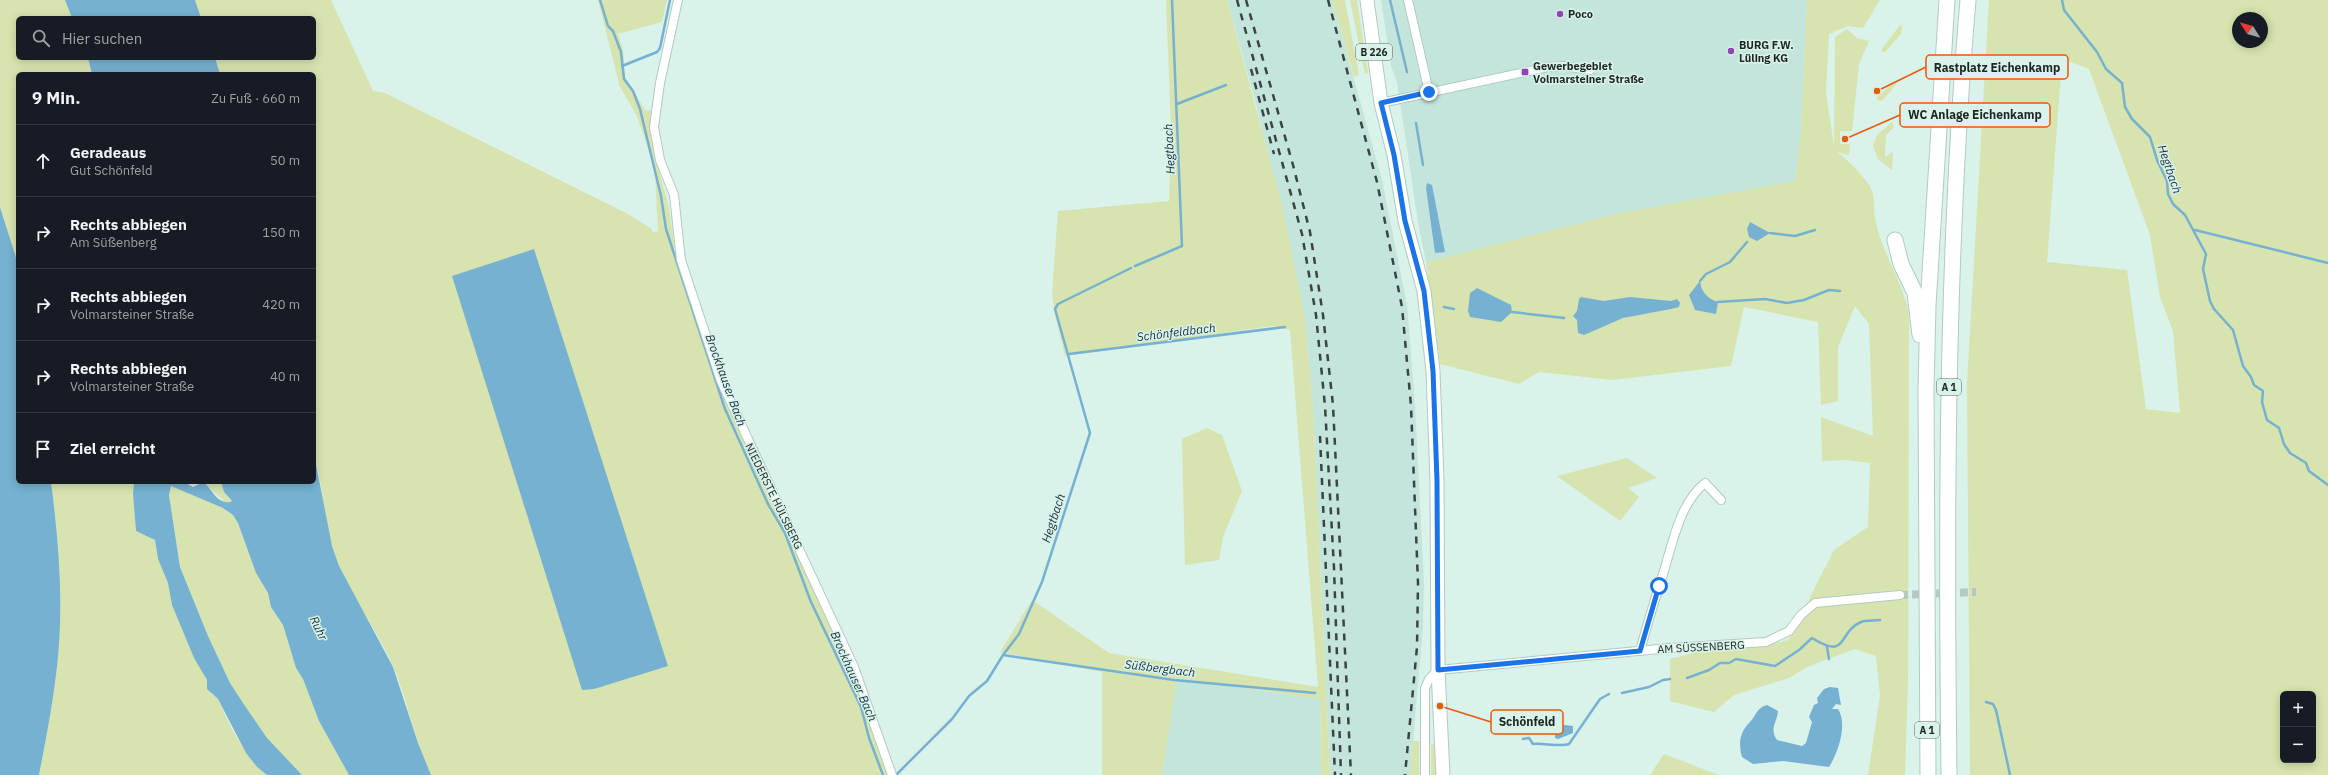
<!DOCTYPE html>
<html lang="de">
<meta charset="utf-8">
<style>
:root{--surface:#171b24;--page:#20242c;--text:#f1f3f6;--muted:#9ea1a6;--line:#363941}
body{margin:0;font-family:"IBM Plex Sans",sans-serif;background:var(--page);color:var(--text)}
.controls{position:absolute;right:12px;bottom:12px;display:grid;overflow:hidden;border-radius:6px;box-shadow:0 2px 10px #0003}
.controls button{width:36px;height:36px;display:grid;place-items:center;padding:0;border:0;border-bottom:1px solid var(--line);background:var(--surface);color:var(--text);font:20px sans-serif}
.compass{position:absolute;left:2232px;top:12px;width:36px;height:36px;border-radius:50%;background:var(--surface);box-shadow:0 2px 10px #0003;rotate:307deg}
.stop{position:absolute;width:12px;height:12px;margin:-9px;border:3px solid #1a73e8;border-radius:50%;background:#fff}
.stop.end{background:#1a73e8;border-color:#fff;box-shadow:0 1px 4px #0008}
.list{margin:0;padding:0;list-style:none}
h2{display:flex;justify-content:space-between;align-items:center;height:52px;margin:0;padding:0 16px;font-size:17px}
h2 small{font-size:13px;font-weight:400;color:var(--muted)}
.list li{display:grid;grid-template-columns:26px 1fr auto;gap:12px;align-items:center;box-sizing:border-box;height:72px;padding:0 16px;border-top:1px solid var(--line)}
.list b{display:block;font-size:15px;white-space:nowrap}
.list p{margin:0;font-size:13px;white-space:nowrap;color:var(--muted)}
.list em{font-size:13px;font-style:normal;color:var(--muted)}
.icon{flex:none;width:22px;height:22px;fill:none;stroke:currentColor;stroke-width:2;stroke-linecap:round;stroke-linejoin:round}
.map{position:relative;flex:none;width:2328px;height:775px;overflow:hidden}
.search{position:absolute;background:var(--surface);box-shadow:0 2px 10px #0003;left:16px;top:16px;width:300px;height:44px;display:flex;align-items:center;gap:10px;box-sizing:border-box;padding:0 14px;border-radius:6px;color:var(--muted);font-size:15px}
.panel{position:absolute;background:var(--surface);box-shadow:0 2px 10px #0003;left:16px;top:72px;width:300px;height:412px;border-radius:6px}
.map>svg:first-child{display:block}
.built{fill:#c4e5db}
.green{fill:#d7e4af;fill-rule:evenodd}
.water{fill:#76b1d1}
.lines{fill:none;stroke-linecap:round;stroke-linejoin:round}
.stream{stroke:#76b1d1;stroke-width:2.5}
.minor-tunnel{stroke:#b4c9c3;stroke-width:8;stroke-dasharray:8 4;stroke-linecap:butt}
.minor-casing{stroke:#b2cac3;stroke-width:10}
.primary-casing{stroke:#b2cac3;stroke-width:15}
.motorway-casing{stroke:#b2cac3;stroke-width:17}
.minor{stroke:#fff;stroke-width:8}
.primary{stroke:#fff;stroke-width:13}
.motorway{stroke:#fff;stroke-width:15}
.rail{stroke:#3a4543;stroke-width:2.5;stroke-dasharray:7 7;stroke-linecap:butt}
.route{stroke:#1a73e8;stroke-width:5}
.poi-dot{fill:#9643b1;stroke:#d9f2ea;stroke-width:1.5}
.labels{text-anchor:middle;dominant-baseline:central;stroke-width:3;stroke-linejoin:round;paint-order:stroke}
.shield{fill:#d9f2ea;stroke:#566460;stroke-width:1}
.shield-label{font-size:10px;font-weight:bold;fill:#1e2725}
.poi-label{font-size:11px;font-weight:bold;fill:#1e2725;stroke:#d9f2ea;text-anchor:start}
.street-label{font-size:11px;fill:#1e2725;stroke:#d9f2ea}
.water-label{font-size:12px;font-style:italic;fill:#15313f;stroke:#d9f2ea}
.leader{fill:none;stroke:#e8590c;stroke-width:1.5}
.callout-dot{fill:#e8590c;stroke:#d9f2ea;stroke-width:1.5}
.callout{fill:#d9f2ea;stroke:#e8590c;stroke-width:1.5}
.callout-label{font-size:12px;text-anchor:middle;font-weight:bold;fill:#1e2725}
</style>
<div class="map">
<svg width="2328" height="775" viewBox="0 0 2328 775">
<rect width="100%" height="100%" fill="#d9f2ea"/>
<!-- built -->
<g class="built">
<path d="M1227,0H1332L1382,180L1407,305L1415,405L1424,583L1423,627L1410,775H1330L1313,407L1305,317L1255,100Z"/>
<path d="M1381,0H1807L1801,130L1795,181L1620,213L1426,262L1418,222L1397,82L1391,66Z"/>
<path d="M1177,678L1320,699L1321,775H1162Z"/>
</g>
<!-- green -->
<g class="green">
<path d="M0,0H65L72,18H18V58H88L92,74H18V264L0,207Z"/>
<path d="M195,0H331L373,91L385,93L628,214L652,229V232L658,231L655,172L650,154L637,116L620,87L598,0H667L662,22L618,34L623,50L625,77L645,110L651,111L655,156L668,203L675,248L673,249L719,392L721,381L854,667L892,775H431C414,740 408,701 393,666C375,625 345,590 332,547C323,517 323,483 314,454V74H220L214,58H314V18H198Z"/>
<path d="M1166,0H1227L1282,205L1305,317L1313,407L1330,775H1321L1320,699L1177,678L1162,775H1102V672L1000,652L1032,600L1109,653L1318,687L1290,330L1272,326L1065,356L1054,310L1052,293L1058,211L1169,201L1171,129Z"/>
<path d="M1332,0H1345L1359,75L1354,77Z"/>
<path d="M1350,0H1357L1368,73L1365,74Z"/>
<path d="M1807,0H1880L1863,28L1848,26L1829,34L1826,92L1834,146L1835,37L1847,29L1857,38L1869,41L1859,64L1852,131H1840V144H1850L1849,155L1837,152C1849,161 1860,172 1869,185C1876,196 1873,206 1875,217C1880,252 1904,281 1909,316L1908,682L1905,775H1868L1880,695L1876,656L1855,649L1809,666L1789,678L1734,695L1714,712L1670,701V659L1705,650L1767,645L1788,640L1804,615L1810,597L1834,550L1868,527L1870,463L1846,460L1822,461L1821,417L1873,436L1869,324L1855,306L1838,347V401L1821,405L1818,322L1744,307L1731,366L1612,380L1539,372L1519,384L1440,364L1426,262L1620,213L1795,181L1801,130Z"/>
<path d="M1989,0H2328V775H1970L1967,383ZM2238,18H2262V42H2238ZM2062,59L2089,69L2150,235L2160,297L2173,331L2180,413L2146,409L2127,270L2047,262ZM2283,694H2313V760H2283Z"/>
<path d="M1900,25L1902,26L1901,34L1885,52H1882L1881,50Z"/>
<path d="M1895,81L1896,85L1882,101L1877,100V97Z"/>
<path d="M1892,122L1894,127L1886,135L1885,157L1893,152L1892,170L1878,159L1873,146L1877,135Z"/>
<path d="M1207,428L1222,435L1242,491L1223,537L1219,560L1185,565L1182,439Z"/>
<path d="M1627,458L1657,478L1628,488L1639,497L1620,521L1557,476Z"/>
<path d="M51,482H134L133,494L136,531L155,540L158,559L168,583L172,605L194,658L204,673L211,694L218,699C228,723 246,759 267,775H39C46,739 53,703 57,667C64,606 59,543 51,482Z"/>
<path d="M203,482H221L224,492L232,502H225Z"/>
<path d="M171,486L223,508L233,515L238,523L256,573L268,593L271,607L283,625L296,668L303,679L319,721L349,775H302L267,738L243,704L230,683L208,636L180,567L169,495Z"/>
<path d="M1413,741H1419V775H1410Z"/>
<path d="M1435,744L1436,775H1431V745Z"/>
<path d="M1664,754L1719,775H1650Z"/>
</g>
<!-- water -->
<g class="water">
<path d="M65,0H195L201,18H72Z"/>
<path d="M88,58H215L220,74H92Z"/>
<path d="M1427,183L1432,185L1445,252L1435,253L1426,188Z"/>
<path d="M0,207L18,264V482H51C59,543 64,606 57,667C53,703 46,739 39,775H0Z"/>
<path d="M1750,222L1770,233L1757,241L1749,237L1747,229Z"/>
<path d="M534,249L668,666L594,689L582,690L452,276Z"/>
<path d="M1700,281C1701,292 1708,299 1718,302L1716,314L1695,310L1689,295Z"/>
<path d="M1477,288L1511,305L1512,312L1501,322L1470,317L1468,311L1470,293Z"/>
<path d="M1581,297L1604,301L1630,297L1671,301L1677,299L1680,303L1679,307L1671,309L1623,318L1584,335L1578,333L1577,320L1573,316L1577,311L1579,299Z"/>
<path d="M314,454L332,546L339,566L393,667L418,743L431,775H349L319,721L303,679L296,668L283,625L271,607L268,593L256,573L238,523L233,515L223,508L171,486L169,495L180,567L208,636L230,683L243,703L267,738L302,775H267L257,767L246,753L218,699L207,689V680L194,658L172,605L168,583L158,559L155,540L136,531L133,494L134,482H184L193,487L203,482C212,488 216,504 230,502L232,501L224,492L221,482H314Z"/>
<path d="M1830,687L1838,688L1841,705L1836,704L1832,709H1838C1848,724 1838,753 1829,767L1783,761L1753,764L1742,757C1738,742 1740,732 1750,722C1757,715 1756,708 1767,705L1778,711C1777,723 1769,728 1777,740L1802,746L1806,743L1812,722L1809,717L1814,705L1818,703L1817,698L1824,689Z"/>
<path d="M1557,724L1573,726V733L1558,739L1555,738V726Z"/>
</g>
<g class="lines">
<!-- stream -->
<g class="stream">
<path d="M600,0L608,26L613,31L621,52L624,79L633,91L640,109L661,196L666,229L725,409L768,504L785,533L811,602L861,707L869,738L883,775"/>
<path d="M1390,0L1407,72"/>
<path d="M2062,0L2064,10L2097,52L2106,69L2122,83L2125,107L2132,119L2150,137L2157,160L2167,181L2168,194L2173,204L2185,215L2206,254L2203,269L2210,301L2214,309L2233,330L2243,366L2251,377L2254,385L2263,391L2262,402L2267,420L2279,428L2284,444L2290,453L2306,463L2309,471L2328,485"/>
<path d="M622,66L657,52L660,48L670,0"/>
<path d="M1177,104L1226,85"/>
<path d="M1416,123L1423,165"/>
<path d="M2195,230L2328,263"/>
<path d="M1770,233L1795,236L1815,230"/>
<path d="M1135,266L1182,246L1172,0"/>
<path d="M1700,281L1706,274L1730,262L1747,242"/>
<path d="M1718,302L1765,299L1787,303L1804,300L1829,290L1840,291"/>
<path d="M1444,307L1454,309"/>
<path d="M1512,312L1564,318"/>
<path d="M1069,354L1285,327"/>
<path d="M1827,647L1829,659"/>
<path d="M1003,655L1174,680L1315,693"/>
<path d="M1687,678L1709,670L1720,663H1729L1736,659L1775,666L1799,650L1812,638C1849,661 1837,632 1861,622C1866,620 1874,621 1880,620"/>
<path d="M1622,693L1649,687L1663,680L1670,679"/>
<path d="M1986,702L1993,704L1996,710L2010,775"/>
<path d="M1523,739L1529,738L1533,744C1543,743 1561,747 1569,744L1600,699L1609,694"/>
<path d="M897,774L952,719L969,696L987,681L1003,655L1019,634L1042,582L1090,433L1055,309L1058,304L1131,268"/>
</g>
<!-- minor-tunnel -->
<path class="minor-tunnel" d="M1900,595L1976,592"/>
<defs>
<g id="minor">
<path d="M678,0L660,83L654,127L660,160L674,195L681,260L721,381L854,667L892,775"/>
<path d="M1408,0L1429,92"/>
<path d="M1381,103L1548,67L1564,66L1590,70"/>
<path d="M1640,651C1647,625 1655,599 1663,574C1673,543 1679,504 1705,483L1721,500"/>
<path d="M1425,775V688L1429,679L1438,670L1670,648L1766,642L1789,631L1801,615L1815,603L1900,595"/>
</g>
<path id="primary" d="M1367,0L1381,103L1394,155L1405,221L1424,291L1433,371L1437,480L1438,670L1443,775"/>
<g id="motorway">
<path d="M1895,240L1901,264L1915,293L1920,335"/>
<path d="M1928,775L1926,390L1928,305L1947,0"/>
<path d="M1949,775C1946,516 1946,258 1968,0"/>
</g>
</defs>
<!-- minor casing -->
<use href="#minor" class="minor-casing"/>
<!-- primary casing -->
<use href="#primary" class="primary-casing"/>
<!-- motorway casing -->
<use href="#motorway" class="motorway-casing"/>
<!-- minor -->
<use href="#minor" class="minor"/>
<!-- primary -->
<use href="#primary" class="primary"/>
<!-- motorway -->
<use href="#motorway" class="motorway"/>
<!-- rail -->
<g class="rail">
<path d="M1237,0L1302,234L1316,315L1325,406L1334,568L1341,775"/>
<path d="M1246,0L1293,165L1310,232L1323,315L1333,405L1351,775"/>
<path d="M1328,0L1377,182L1402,307L1411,406L1418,583L1417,647L1405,775"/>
<path d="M1251,69L1274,154"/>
<path d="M1320,436L1335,775"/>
</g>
</g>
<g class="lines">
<!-- route -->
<path class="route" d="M1429,92L1381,103L1394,155L1405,221L1424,291L1433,371L1437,480L1438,670L1640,651L1659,586"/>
</g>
<!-- markers -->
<g class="poi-dot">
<circle cx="1560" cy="14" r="4"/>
<circle cx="1731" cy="51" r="4"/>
<rect x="1521" y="68" width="8" height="8" rx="2"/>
</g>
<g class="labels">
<!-- shield labels -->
<g class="shield">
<rect x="1356" y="44" width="36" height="16" rx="3"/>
<rect x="1937" y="379" width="24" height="16" rx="3"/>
<rect x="1915" y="722" width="24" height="16" rx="3"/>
</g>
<g class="shield-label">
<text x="1374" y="52">B 226</text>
<text x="1949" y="387">A 1</text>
<text x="1927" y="730">A 1</text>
</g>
<!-- poi labels -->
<g class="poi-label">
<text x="1568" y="14">Poco</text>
<text x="1739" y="45">BURG F.W.<tspan x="1739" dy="13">Lüling KG</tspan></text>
<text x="1533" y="66">Gewerbegebiet<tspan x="1533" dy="13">Volmarsteiner Straße</tspan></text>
</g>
<!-- street labels -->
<g class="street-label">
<text transform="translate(774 496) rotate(64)">NIEDERSTE HÜLSBERG</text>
<text transform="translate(1701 647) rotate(-3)">AM SÜSSENBERG</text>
</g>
<!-- water labels -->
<g class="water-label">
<text transform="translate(1169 149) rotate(-93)">Hegtbach</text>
<text transform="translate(2170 169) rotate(71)">Hegtbach</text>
<text transform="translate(1176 332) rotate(-7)">Schönfeldbach</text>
<text transform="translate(726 380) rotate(70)">Brockhauser Bach</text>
<text transform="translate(1053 518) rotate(-72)">Hegtbach</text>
<text transform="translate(319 628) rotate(64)">Ruhr</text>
<text transform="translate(1160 668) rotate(7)">Süßbergbach</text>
<text transform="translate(854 676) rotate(66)">Brockhauser Bach</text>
</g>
</g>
<!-- callouts -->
<path class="leader" d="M1877 91L1926 67M1845 139L1900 115M1440 706L1491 722"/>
<g class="callout-dot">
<circle cx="1877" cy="91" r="4"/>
<circle cx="1845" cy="139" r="4"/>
<circle cx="1440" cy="706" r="4"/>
</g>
<g class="callout">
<rect x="1926" y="55" width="142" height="24" rx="4"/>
<rect x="1900" y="103" width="150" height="24" rx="4"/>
<rect x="1491" y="710" width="72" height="24" rx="4"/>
</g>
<g class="callout-label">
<text x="1997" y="72">Rastplatz Eichenkamp</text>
<text x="1975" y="119">WC Anlage Eichenkamp</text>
<text x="1527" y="726">Schönfeld</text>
</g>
</svg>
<div class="controls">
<button>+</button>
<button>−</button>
</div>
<svg class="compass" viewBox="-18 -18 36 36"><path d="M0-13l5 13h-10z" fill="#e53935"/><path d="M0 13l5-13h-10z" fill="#9ea1a6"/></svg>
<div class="stop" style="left:1659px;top:586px"></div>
<div class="stop end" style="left:1429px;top:92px"></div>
<div class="search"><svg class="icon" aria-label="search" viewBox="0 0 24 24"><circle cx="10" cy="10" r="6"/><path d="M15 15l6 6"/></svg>Hier suchen</div>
<section class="panel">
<h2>9 Min.<small>Zu Fuß · 660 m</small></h2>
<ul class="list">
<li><svg class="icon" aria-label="ahead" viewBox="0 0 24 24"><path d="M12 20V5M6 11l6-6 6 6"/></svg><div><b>Geradeaus</b><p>Gut Schönfeld</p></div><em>50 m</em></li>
<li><svg class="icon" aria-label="right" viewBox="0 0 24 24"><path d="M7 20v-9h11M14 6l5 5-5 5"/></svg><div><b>Rechts abbiegen</b><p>Am Süßenberg</p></div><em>150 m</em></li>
<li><svg class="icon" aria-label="right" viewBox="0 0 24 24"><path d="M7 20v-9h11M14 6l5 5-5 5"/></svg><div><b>Rechts abbiegen</b><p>Volmarsteiner Straße</p></div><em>420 m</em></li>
<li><svg class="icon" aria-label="right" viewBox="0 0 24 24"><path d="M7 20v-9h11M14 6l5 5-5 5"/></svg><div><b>Rechts abbiegen</b><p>Volmarsteiner Straße</p></div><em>40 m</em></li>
<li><svg class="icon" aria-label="arrive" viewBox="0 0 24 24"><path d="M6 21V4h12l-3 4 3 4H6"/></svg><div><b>Ziel erreicht</b></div></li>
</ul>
</section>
</div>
